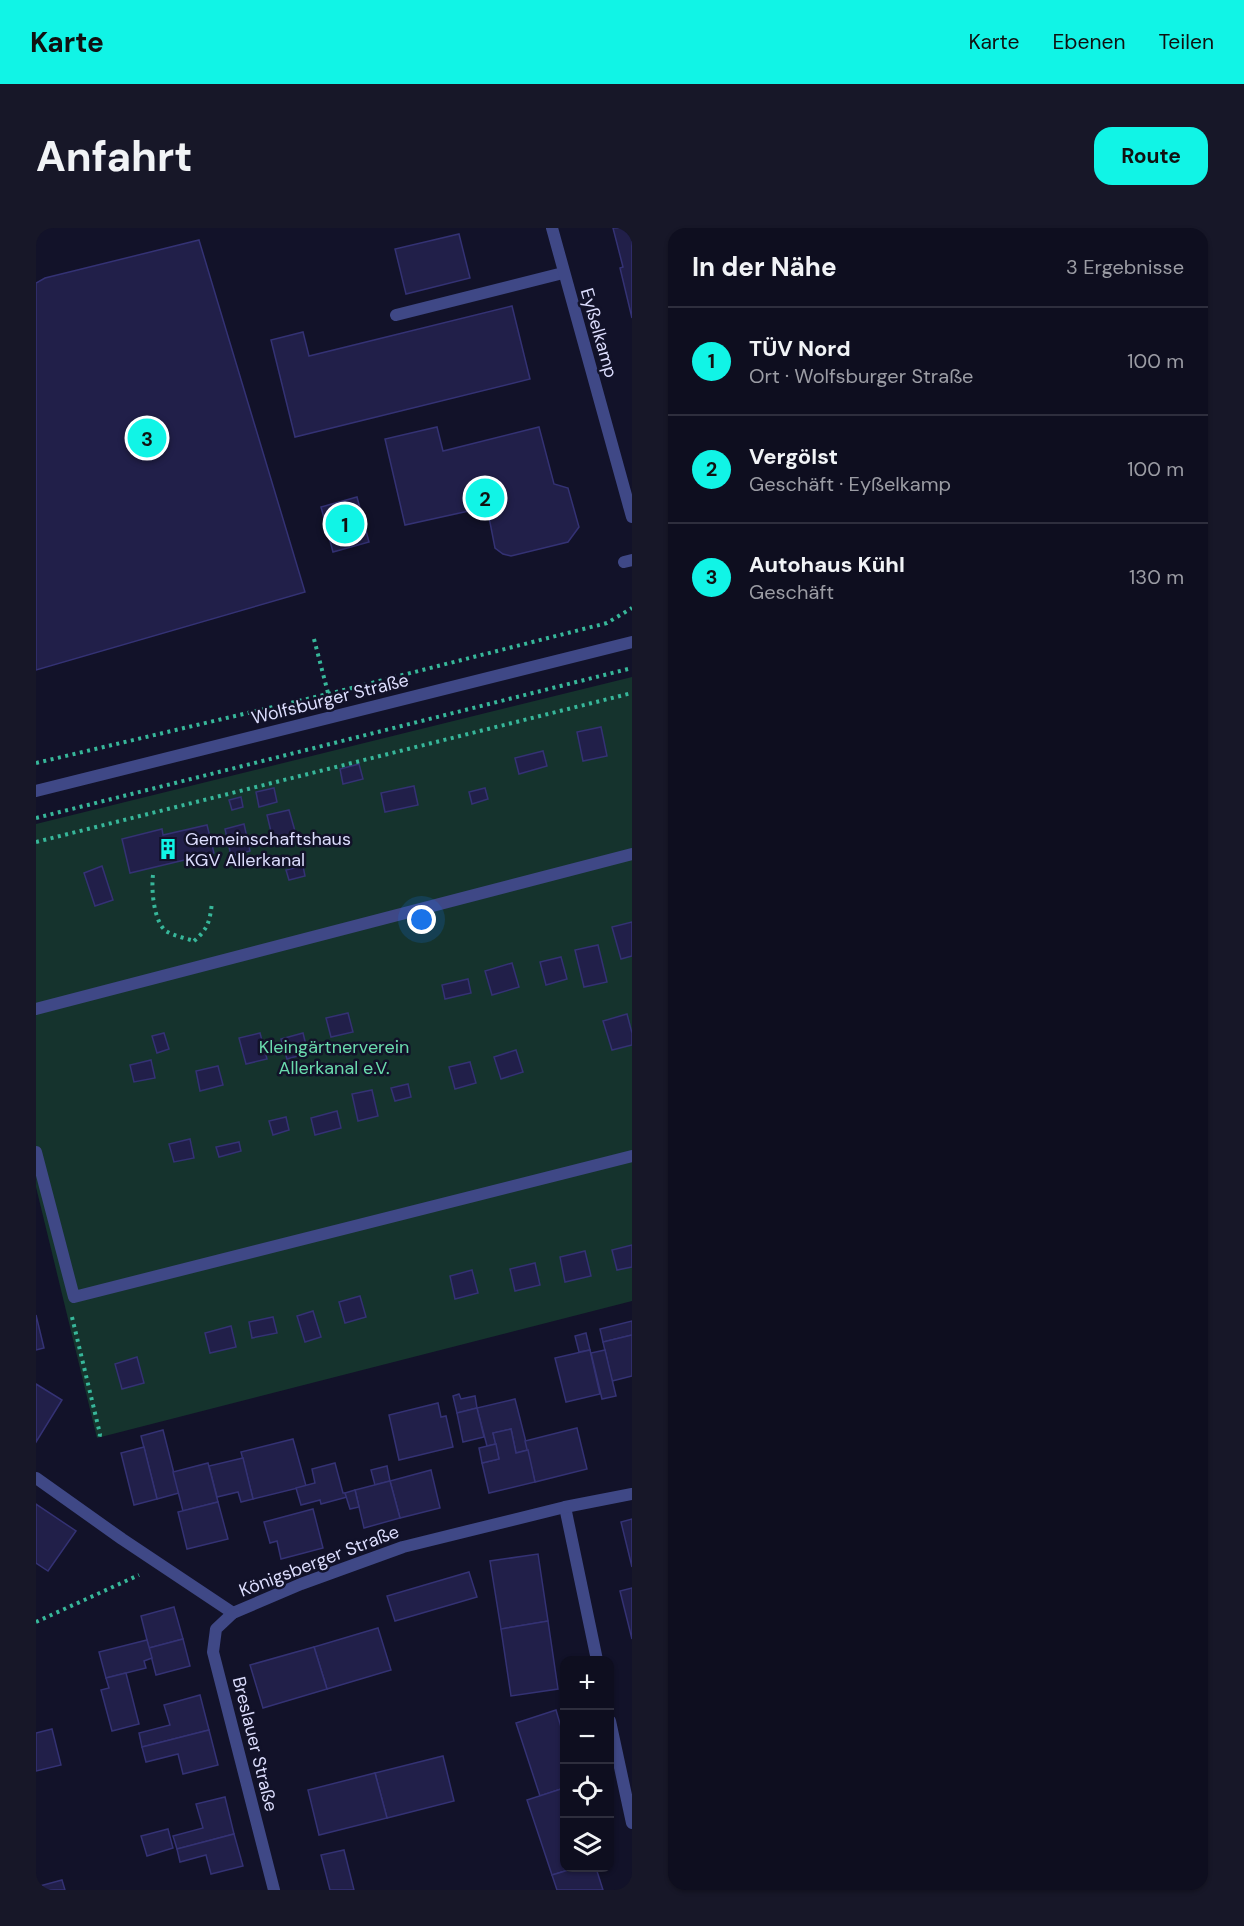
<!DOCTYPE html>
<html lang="de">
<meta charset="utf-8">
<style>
:root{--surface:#0e0e1f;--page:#171728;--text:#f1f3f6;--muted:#9b9ca4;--line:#2e2e3d;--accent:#11f4e6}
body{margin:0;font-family:"DM Sans",sans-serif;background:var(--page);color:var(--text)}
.controls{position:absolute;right:18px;bottom:18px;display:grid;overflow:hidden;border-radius:12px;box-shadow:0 2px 4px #0004}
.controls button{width:54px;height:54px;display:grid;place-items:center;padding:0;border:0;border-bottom:2px solid var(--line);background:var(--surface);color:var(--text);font:30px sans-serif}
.you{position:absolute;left:386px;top:692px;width:21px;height:21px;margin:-15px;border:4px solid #fff;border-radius:50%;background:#1a73e8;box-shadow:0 0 0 9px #1a73e833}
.badge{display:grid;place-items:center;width:39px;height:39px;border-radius:50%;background:var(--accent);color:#111;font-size:20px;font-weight:700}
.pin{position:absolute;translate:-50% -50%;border:3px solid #fff;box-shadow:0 2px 6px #0006}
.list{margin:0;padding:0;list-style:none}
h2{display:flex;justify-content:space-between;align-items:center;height:78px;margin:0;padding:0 24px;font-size:26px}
h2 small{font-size:20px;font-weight:400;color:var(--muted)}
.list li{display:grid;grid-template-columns:39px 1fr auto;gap:18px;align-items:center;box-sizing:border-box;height:108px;padding:0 24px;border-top:2px solid var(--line)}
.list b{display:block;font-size:22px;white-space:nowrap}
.list p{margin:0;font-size:20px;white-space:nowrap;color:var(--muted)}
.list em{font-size:20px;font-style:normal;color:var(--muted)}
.icon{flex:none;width:33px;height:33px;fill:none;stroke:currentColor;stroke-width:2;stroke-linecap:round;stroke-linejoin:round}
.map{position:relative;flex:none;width:596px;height:1662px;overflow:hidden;border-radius:18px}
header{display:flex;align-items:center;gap:36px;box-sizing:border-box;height:84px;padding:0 30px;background:var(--accent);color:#111}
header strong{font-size:28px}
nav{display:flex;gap:33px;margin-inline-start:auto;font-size:21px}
.intro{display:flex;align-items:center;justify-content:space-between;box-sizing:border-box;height:144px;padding:0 36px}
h1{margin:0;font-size:42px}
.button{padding:15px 27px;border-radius:18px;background:var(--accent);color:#111;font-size:21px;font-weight:700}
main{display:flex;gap:36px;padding:0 36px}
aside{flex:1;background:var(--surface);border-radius:18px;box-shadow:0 2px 4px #0004}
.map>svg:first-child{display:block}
.garden{fill:#15332d}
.building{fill:#211f49;stroke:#343274;stroke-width:1.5}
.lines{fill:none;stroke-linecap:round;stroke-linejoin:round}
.path{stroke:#37b79a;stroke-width:4;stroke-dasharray:3 4.5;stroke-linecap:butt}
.service{stroke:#3f4886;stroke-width:12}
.minor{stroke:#3f4886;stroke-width:12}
.tertiary{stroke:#3f4886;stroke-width:12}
.labels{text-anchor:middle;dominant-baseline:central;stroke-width:5;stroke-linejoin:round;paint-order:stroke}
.street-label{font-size:18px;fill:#dcddfd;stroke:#121229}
.poi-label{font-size:18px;fill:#dcddfd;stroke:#121229;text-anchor:start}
.park-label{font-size:18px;fill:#6adbad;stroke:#121229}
</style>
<header>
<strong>Karte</strong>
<nav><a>Karte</a><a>Ebenen</a><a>Teilen</a></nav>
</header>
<div class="intro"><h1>Anfahrt</h1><a class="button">Route</a></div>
<main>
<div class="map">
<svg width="596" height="1662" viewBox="0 0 596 1662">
<rect width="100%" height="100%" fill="#121229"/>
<!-- garden -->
<path class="garden" d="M596,449V1073L61,1210L0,959V596Z"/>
<!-- building -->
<g class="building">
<path d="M577,0H596V90L584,40L587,39Z"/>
<path d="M423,6L434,50L370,66L359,21Z"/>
<path d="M163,12L269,364L0,442V55L9,50Z"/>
<path d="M476,78L494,151L259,209L235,112L267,104L273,128Z"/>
<path d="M401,199L407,223L503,199L518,256L532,260L543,299L532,314L475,328L467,326L459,320L451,279L369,297L349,211Z"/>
<path d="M321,269L333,314L297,324L285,279Z"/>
<path d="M565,499L571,528L547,533L541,504Z"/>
<path d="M507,523L511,538L483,546L479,530Z"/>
<path d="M323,536L327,551L307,556L304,541Z"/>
<path d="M378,558L382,577L349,584L345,565Z"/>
<path d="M238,560L241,574L223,579L220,564Z"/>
<path d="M449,560L452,571L436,576L433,564Z"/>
<path d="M205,569L207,579L196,582L193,572Z"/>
<path d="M253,582L261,610L238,616L231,587Z"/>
<path d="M208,596L214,623L195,628L189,601Z"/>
<path d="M171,597L178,625L94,645L86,611L126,601L127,607Z"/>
<path d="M66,638L77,672L59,678L48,645Z"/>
<path d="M267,638L269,648L253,652L250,642Z"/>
<path d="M596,694V728L585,731L576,699Z"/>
<path d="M562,717L571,754L548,759L539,722Z"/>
<path d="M525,729L531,751L510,757L504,734Z"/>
<path d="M476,735L483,759L456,767L449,743Z"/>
<path d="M432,751L435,765L409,771L406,757Z"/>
<path d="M312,785L317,804L295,809L290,790Z"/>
<path d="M591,786L596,805V817L576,822L567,793Z"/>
<path d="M128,805L133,821L121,825L116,808Z"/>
<path d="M224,805L231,831L210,836L203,810Z"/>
<path d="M267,805L272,825L251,831L245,811Z"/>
<path d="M480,822L487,844L465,851L458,829Z"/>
<path d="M115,832L119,850L98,854L94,837Z"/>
<path d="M434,834L440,855L419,861L413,839Z"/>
<path d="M182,838L187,857L164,863L160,843Z"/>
<path d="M372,856L375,869L359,873L355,860Z"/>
<path d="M336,862L342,888L322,893L316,866Z"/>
<path d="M301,883L305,900L279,907L275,890Z"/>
<path d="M250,889L253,902L237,907L233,893Z"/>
<path d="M154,911L158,930L138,934L133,916Z"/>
<path d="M203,914L205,923L183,929L180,919Z"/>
<path d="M596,1017V1039L581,1042L576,1022Z"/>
<path d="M549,1023L555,1048L529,1054L524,1029Z"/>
<path d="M499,1035L504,1057L479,1063L474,1041Z"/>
<path d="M436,1042L442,1065L419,1071L414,1048Z"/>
<path d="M324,1068L330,1089L309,1095L303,1074Z"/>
<path d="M277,1083L285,1109L269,1114L261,1088Z"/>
<path d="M0,1087L8,1120L0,1122Z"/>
<path d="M237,1089L241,1105L216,1110L213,1094Z"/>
<path d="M596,1093V1107L567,1114L564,1101Z"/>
<path d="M195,1098L200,1119L174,1125L169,1105Z"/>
<path d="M550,1105L554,1122L543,1124L539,1108Z"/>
<path d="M596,1107V1148L576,1153L567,1114Z"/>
<path d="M554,1122L564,1166L530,1174L519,1130Z"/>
<path d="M569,1122L580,1168L566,1171L555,1125Z"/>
<path d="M101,1129L108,1155L86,1161L79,1136Z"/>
<path d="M0,1156L26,1172L0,1214Z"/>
<path d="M423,1166L425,1171L439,1168L441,1180L421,1185L417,1168Z"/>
<path d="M479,1171L492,1222L480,1225L475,1201L457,1205L460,1216L451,1218L441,1180Z"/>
<path d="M402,1175L405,1189L410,1188L417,1219L363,1232L353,1187Z"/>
<path d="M441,1180L448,1209L427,1214L421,1185Z"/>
<path d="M541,1200L551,1241L499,1254L489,1213Z"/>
<path d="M475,1201L480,1225L492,1222L499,1254L453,1265L446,1235L463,1231L457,1205Z"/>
<path d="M127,1202L143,1265L121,1271L105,1208Z"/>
<path d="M257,1211L270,1258L217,1271L205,1224Z"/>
<path d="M460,1216L463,1231L446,1235L443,1220Z"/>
<path d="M108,1219L121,1271L98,1277L85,1225Z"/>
<path d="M207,1230L217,1271L205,1274L202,1264L181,1269L173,1238Z"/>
<path d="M172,1235L182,1274L147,1283L137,1244Z"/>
<path d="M299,1235L307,1265H309L311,1269L285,1276L284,1272L265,1277L260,1260L279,1255L276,1241Z"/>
<path d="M351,1238L354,1253L339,1257L335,1242Z"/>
<path d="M395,1242L404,1280L364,1290L354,1253Z"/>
<path d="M354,1253L364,1290L328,1300L319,1262Z"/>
<path d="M319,1262L323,1279L314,1281L309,1265Z"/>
<path d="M182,1274L192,1311L151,1321L142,1284Z"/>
<path d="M0,1276L40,1303L12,1343L0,1335Z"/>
<path d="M277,1281L287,1320L245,1331L241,1313L234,1315L228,1294Z"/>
<path d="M596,1291V1339L585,1294Z"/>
<path d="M502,1326L512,1393L465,1401L454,1333Z"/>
<path d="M433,1344L441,1369L359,1393L351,1368Z"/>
<path d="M596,1360V1411L584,1363Z"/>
<path d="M138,1379L147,1411L113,1420L105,1388Z"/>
<path d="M512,1393L522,1461L475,1468L465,1401Z"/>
<path d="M342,1400L355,1442L291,1461L278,1419Z"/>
<path d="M147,1411L154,1438L120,1447L113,1420Z"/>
<path d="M111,1412L116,1430L108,1433L110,1440L70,1450L63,1424Z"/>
<path d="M278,1419L291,1461L227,1480L214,1437Z"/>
<path d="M90,1445L103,1496L76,1503L65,1462L73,1460L70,1450Z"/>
<path d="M164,1467L173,1502L106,1519L103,1505L134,1497L128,1477Z"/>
<path d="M520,1482L528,1509V1560L504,1568L480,1495Z"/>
<path d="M16,1501L25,1537L0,1543V1505Z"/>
<path d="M173,1502L182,1537L147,1546L142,1526L110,1534L106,1519Z"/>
<path d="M407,1528L418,1573L351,1590L339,1545Z"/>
<path d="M339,1545L351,1590L283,1607L272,1562Z"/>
<path d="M528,1560V1640H539L516,1647L491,1572Z"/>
<path d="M189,1569L198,1606L141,1621L137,1608L167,1600L160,1576Z"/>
<path d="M132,1601L137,1620L111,1628L105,1608Z"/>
<path d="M198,1606L207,1638L175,1646L170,1627L144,1634L141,1621Z"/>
<path d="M308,1622L318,1662H294L285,1627Z"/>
<path d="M539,1640H560L567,1662H521L516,1647Z"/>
<path d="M26,1652L29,1662H0V1659Z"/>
</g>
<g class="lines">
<!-- path -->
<g class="path">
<path d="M278,411L292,465"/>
<path d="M0,535L292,466L571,395L596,380"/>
<path d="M0,590L596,440"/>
<path d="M0,614L596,465"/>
<path d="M117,647C115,662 118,694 130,703C138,708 149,710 158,713"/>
<path d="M158,713C172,701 174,693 176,674"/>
<path d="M36,1089L64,1206L63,1212"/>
<path d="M0,1394L103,1347"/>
</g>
<!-- service -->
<g class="service">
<path d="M360,87L527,45"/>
<path d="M588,334L596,332"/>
<path d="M0,781L596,626"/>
<path d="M0,924L38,1069L596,928"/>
</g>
<!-- minor -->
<g class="minor">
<path d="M516,0L596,289"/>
<path d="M0,1250L86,1311L197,1385"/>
<path d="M529,1279L561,1432"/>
<path d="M574,1493L596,1595"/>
<path d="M238,1662L177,1424L180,1401L197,1385L265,1356L367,1319L529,1279L596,1266"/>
</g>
<!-- tertiary -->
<path class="tertiary" d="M0,563L596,414"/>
</g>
<!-- icons -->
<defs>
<symbol id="building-bare" viewBox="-9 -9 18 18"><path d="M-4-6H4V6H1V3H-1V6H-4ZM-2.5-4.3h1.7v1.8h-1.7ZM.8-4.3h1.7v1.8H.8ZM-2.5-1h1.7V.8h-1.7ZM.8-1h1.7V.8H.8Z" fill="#11f4e6" stroke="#121229" stroke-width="2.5" paint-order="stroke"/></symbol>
</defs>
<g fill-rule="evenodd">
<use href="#building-bare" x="117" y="606" width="30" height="30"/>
</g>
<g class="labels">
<!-- street labels -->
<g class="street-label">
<text transform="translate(563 105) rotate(74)">Eyßelkamp</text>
<text transform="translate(294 471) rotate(-14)">Wolfsburger Straße</text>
<text transform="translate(283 1333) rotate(-21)">Königsberger Straße</text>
<text transform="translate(219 1516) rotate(76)">Breslauer Straße</text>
</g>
<!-- poi labels -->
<g class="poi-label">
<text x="149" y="611">Gemeinschaftshaus<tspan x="149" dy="21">KGV Allerkanal</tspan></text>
</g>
<!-- park labels -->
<g class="park-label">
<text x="298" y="819">Kleingärtnerverein<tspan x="298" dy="21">Allerkanal e.V.</tspan></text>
</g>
</g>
</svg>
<div class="controls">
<button>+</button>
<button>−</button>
<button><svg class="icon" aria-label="locate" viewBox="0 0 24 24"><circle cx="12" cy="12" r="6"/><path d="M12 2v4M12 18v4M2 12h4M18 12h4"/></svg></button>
<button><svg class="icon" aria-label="layers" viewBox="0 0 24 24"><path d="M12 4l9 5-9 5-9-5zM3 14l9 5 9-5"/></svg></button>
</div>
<div class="you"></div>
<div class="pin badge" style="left:309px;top:296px">1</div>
<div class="pin badge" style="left:449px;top:270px">2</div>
<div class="pin badge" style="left:111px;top:210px">3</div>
</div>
<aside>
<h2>In der Nähe<small>3 Ergebnisse</small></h2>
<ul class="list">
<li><span class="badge">1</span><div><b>TÜV Nord</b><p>Ort · Wolfsburger Straße</p></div><em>100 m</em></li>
<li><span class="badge">2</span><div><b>Vergölst</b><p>Geschäft · Eyßelkamp</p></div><em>100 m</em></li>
<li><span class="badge">3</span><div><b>Autohaus Kühl</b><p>Geschäft</p></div><em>130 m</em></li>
</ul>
</aside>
</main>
